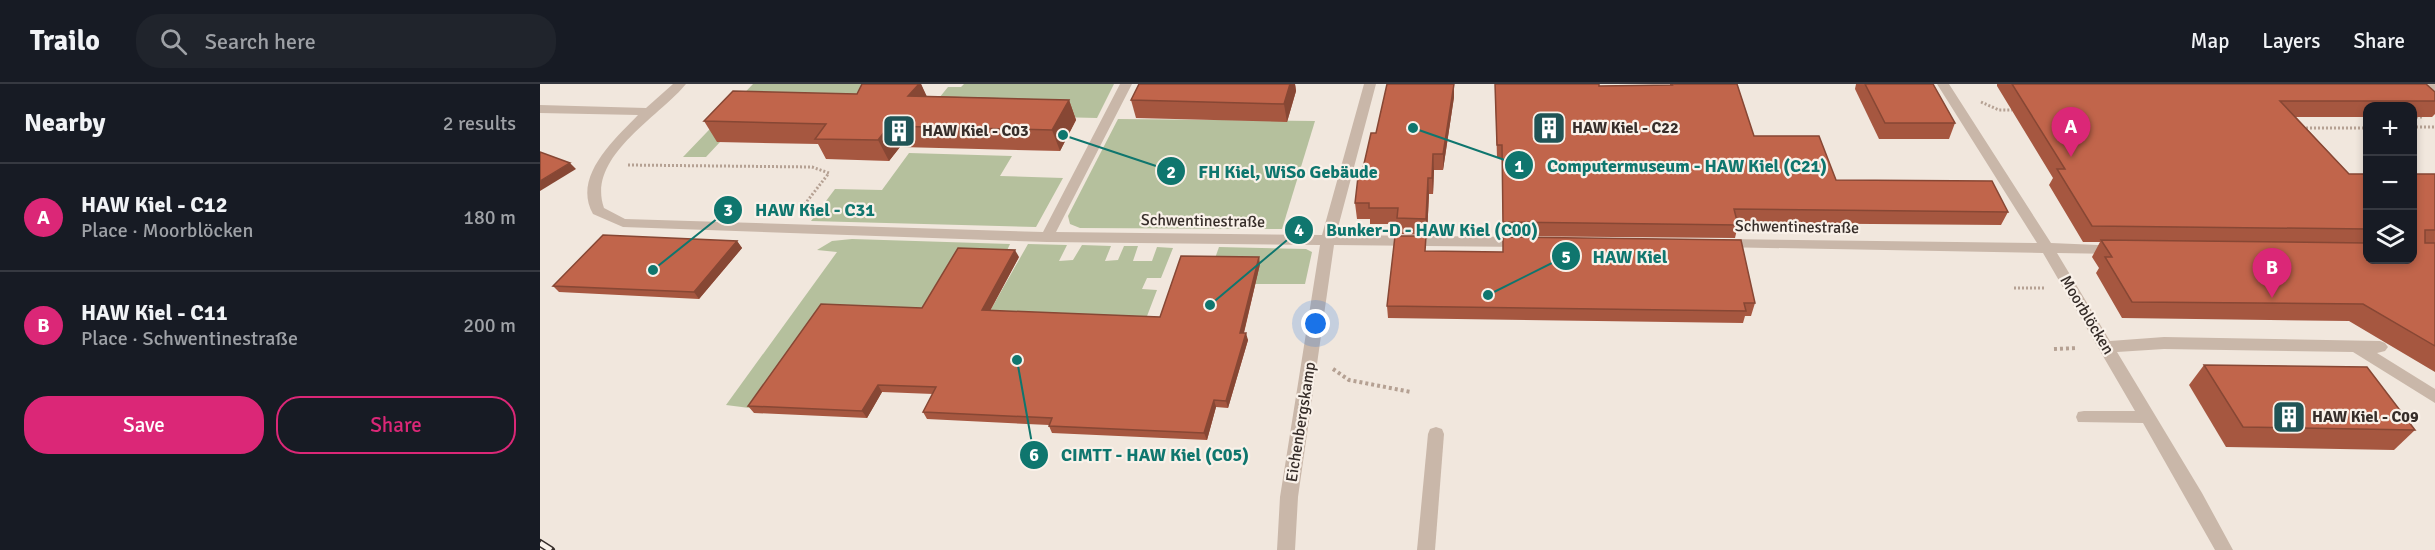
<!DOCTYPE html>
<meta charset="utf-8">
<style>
:root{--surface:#171b24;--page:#20242c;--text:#f1f3f6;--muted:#9ea1a6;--line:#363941;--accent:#db2777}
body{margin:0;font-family:Signika,sans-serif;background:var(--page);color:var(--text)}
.controls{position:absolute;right:18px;top:18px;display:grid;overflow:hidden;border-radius:12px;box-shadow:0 3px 9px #0003}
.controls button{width:54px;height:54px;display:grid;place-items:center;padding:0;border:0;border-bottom:2px solid var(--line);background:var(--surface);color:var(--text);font:30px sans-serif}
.you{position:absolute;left:776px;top:240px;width:21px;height:21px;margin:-15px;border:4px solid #fff;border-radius:50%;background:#1a73e8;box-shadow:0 0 0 9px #1a73e833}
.badge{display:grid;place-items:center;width:39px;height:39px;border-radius:50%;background:var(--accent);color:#fff;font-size:20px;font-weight:700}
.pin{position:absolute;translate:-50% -50px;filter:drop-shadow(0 2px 3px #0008)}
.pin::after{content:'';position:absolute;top:32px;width:21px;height:18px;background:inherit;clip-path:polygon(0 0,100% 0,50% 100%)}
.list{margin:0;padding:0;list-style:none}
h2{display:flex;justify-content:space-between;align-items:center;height:78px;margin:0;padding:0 24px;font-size:26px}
h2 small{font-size:20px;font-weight:400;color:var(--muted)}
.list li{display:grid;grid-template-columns:39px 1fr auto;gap:18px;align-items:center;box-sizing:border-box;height:108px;padding:0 24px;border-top:2px solid var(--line)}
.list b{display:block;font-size:22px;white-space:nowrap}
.list p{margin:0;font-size:20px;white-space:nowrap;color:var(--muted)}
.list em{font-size:20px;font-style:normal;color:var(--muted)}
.actions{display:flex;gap:12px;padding:18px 24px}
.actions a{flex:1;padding:14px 0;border:2px solid var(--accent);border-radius:24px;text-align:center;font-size:21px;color:var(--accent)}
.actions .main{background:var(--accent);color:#fff}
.icon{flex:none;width:33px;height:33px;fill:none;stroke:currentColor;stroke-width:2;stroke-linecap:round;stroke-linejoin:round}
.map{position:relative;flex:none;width:1895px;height:466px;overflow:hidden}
header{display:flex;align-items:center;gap:36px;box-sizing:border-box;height:84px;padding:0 30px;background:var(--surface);border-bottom:2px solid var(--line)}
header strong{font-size:28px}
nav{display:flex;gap:33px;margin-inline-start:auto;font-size:21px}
.search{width:420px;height:54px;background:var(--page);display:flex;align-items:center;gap:15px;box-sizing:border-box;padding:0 21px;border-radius:24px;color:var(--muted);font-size:22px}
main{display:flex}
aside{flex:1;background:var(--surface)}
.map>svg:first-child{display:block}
.green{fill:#b5c09d}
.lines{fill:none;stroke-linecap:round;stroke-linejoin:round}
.path-far1{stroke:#b5a193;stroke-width:3;stroke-dasharray:2 2;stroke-linecap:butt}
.path{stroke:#b5a193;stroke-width:4;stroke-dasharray:3 3;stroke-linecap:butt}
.minor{fill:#c9b7a9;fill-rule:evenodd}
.rail-casing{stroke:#362d29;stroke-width:8}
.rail{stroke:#f9f1e9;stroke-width:5;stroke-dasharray:15;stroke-linecap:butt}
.wall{fill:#a65740}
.shaded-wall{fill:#874734}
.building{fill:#c1654b;stroke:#874734;stroke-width:1.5}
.labels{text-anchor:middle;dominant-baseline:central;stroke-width:4.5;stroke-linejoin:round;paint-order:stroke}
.poi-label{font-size:16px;font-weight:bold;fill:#362d29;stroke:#f9f1e9;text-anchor:start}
.street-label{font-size:16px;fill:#362d29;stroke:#f9f1e9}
.leader{fill:none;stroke:#0f766e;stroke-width:2}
.callout-dot{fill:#0f766e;stroke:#f9f1e9;stroke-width:2}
.mark-label{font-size:18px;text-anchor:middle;font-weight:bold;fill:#fff}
.callout-label{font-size:18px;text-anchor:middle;font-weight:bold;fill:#0f766e;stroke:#f9f1e9;stroke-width:4.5;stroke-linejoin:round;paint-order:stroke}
</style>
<header>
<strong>Trailo</strong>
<div class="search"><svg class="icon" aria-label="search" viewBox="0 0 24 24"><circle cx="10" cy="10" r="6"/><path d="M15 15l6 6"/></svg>Search here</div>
<nav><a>Map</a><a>Layers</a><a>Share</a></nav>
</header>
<main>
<aside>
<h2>Nearby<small>2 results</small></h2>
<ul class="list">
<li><span class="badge">A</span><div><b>HAW Kiel - C12</b><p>Place · Moorblöcken</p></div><em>180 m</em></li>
<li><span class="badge">B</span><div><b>HAW Kiel - C11</b><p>Place · Schwentinestraße</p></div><em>200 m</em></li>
</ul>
<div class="actions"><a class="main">Save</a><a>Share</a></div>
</aside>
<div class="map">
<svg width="1895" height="466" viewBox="0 0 1895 466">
<rect width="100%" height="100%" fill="#f1e7dd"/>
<!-- green -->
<g class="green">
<path d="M213,0H328L318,30L178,57L180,58L166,73H143Z"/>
<path d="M424,0H574L557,34L386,30L408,3H421Z"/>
<path d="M578,35L775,37L742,145L540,144L530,140L528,132Z"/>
<path d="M369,69L472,72L460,92L523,94L496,143L271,137L295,105L342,106Z"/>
<path d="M312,155L470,160L464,173L386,231L217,325L186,321L297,168L277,166L292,157Z"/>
<path d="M488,160L527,161L519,177L533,176L542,161L571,162L565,177L578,176L584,162H598L593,177H612L617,163L633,164L621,194H607L602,205L617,206L604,240L446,234Z"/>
<path d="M679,163L766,165L772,168L765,200H715L673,180Z"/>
</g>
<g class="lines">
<!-- path-far1 -->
<g class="path-far1">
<path d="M1441,18L1459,26H1472"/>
<path d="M1872,33H1883"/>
<path d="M1872,43H1895"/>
<path d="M1762,44H1828"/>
<path d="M88,81L272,83L289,89L261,125"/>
<path d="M1474,204H1505"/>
</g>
<!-- path -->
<g class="path">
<path d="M1514,265L1538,264"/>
<path d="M793,285L809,296L871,308"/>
</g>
<!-- minor -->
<g class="minor">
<path d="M133,0H146C118,34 46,73 64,124L85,135L503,148L580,0H592L516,148L782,151L824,0H836L796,151L982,153L989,158L982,163L794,161L758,413L755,466H737L740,413L780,161L507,158L83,143L53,130C32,93 74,56 98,31L0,29V21L106,24Z"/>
<path d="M1397,0H1409L1511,159L1581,162L1583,165L1581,168L1576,170L1517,169L1570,257L1624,253L1840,257L1845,259L1848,263L1845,267L1837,269L1895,305V319L1813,268L1624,265L1577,268L1662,409L1693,466H1675L1603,339L1538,338L1536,333L1538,328L1544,327H1595L1503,169L1178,163L1176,160L1183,155L1497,159Z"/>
<path d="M1884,0H1895V8Z"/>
<path d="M896,343L902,345L904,350L895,466H877L888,350L890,345Z"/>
</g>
<defs>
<path id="rail" d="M0,459L11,466"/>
</defs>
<!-- rail casing -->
<use href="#rail" class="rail-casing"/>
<!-- rail -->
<use href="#rail" class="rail"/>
</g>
<!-- wall -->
<g class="wall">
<path d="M322,0H381L386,12L529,16L536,36L520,67L360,63L349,77L286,75L278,60L177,58L164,37L317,10Z"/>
<path d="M599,0H755L756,7L747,38L596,34L591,16Z"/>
<path d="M955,0L1059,2L1130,1V0H1197L1214,52L1296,96L1468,128L1461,141L1197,139L1198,141L1195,154L963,152L962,74H957Z"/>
<path d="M1316,0H1393L1415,39L1409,55H1339L1315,5Z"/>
<path d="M1457,0H1886L1895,8V30L1892,33H1872V22H1827V33H1756L1809,90H1827V176H1872L1895,90V288L1809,237L1582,234L1556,189L1559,184L1552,173L1560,158H1543L1509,101L1513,94L1457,2Z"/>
<path d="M914,13L903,86H894L893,110H889L887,151L858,150L857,140H830V135H817L815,119L821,93L836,49Z"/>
<path d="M197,157L202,164L159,215L19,208L13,202Z"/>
<path d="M886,167L1215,219L1211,232H1205L1203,239L848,234L847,222Z"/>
<path d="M479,173L450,227L620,233L720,180L704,249L708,256L688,324L676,323L667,356L512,349L509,342V341L387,335L383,328L393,310L342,308L327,334L214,329L208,322L382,224Z"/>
<path d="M1664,281L1875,346L1854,366L1686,363L1649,301Z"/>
</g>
<!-- shaded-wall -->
<g class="shaded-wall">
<path d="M379,0H381L390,19L368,12Z"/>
<path d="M750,0H755L756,7L747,38L744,20Z"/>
<path d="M914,0V13L903,86V70Z"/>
<path d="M529,16L536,36L520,67L512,46Z"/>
<path d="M349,42L360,63L349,77L338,56Z"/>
<path d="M893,70L894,86L893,110L892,94Z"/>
<path d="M30,79L36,85L0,107V97Z"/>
<path d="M888,94L889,110L887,151L886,135Z"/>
<path d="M197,157L202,164L159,215L154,208Z"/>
<path d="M475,166L479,173L446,234L442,226Z"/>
<path d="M719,173L720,180L702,256L700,249Z"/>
<path d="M706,249L708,256L688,324L686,317Z"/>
<path d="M338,301L342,308L327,334L322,327Z"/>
<path d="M674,316L676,323L667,356L664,349Z"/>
</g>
<!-- building -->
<g class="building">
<path d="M322,0H379L368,12L529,16L512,46L349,42L338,56L275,55L286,40L164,37L193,7L317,10Z"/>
<path d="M599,0H750L744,20L591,16Z"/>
<path d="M847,0H914L903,70H893L892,94H888L886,135L857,134L858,124H829V119H815L818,93H821L831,49H836Z"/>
<path d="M955,0H1059V2L1132,1L1131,0H1197L1214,52H1279L1296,96L1452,97L1468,128L1194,125L1198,141L963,138L962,61H957Z"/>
<path d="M1325,0H1393L1415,39H1345Z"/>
<path d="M1472,0H1886L1895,8V17H1740L1809,90H1827V145L1552,142L1517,85H1525Z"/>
<path d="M0,68L30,79L0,97Z"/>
<path d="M1872,90H1895V146H1885V159H1895V262L1823,220L1592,218L1565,173H1572L1561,156L1827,159V176H1872Z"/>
<path d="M63,151L197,157L154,208L13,202Z"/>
<path d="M855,152H886L885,167L963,168V153L1201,156L1215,219H1204L1206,227L847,222Z"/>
<path d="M418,164L475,166L442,226L620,233L641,172L719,173L700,249H706L686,317L674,316L664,349L509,342L512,334L383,328L396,303L338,301L322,327L208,322L281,220L382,224Z"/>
<path d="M1664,281L1827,283L1875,346L1703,343Z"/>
</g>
<!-- icons -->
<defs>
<symbol id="building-square" viewBox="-11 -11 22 22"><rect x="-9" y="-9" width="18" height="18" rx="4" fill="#205456" stroke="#f9f1e9"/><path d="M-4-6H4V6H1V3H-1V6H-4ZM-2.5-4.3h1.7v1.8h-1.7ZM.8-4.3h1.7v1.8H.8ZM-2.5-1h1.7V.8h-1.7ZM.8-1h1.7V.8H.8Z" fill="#fff"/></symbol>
</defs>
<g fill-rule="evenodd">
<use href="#building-square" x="990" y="25" width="38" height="38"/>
<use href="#building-square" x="340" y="28" width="38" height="38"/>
<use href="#building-square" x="1730" y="314" width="38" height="38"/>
</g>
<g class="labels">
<!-- poi labels -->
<g class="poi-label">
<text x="1032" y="44">HAW Kiel - C22</text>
<text x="382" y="47">HAW Kiel - C03</text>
<text x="1772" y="333">HAW Kiel - C09</text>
</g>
<!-- street labels -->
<g class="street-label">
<text transform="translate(663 137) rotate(1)">Schwentinestraße</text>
<text transform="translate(1257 143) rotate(1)">Schwentinestraße</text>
<text transform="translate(1547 231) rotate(59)">Moorblöcken</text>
<text transform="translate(761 338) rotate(-81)">Eichenbergskamp</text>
</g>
</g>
<!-- callouts -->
<path class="leader" d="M873 44L979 81M523 51L631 87M113 186L188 126M670 221L759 146M948 211L1026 172M477 276L494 371"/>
<g class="callout-dot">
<circle cx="873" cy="44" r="6"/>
<circle cx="523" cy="51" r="6"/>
<circle cx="113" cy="186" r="6"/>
<circle cx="670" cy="221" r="6"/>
<circle cx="948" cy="211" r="6"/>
<circle cx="477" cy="276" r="6"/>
<circle cx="979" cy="81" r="15"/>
<circle cx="631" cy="87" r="15"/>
<circle cx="188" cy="126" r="15"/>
<circle cx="759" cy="146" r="15"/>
<circle cx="1026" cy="172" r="15"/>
<circle cx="494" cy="371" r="15"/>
</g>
<g class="mark-label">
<text x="979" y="88">1</text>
<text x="631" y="94">2</text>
<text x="188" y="132">3</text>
<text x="759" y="152">4</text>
<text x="1026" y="179">5</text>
<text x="494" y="377">6</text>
</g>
<g class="callout-label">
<text x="1147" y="88">Computermuseum - HAW Kiel (C21)</text>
<text x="748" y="94">FH Kiel, WiSo Gebäude</text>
<text x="275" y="132">HAW Kiel - C31</text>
<text x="892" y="152">Bunker-D - HAW Kiel (C00)</text>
<text x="1090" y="179">HAW Kiel</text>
<text x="615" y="377">CIMTT - HAW Kiel (C05)</text>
</g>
</svg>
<div class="controls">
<button>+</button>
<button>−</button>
<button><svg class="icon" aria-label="layers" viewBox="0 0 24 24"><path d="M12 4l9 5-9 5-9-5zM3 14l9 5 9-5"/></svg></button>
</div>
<div class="you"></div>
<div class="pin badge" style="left:1531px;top:73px">A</div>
<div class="pin badge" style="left:1732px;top:214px">B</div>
</div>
</main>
